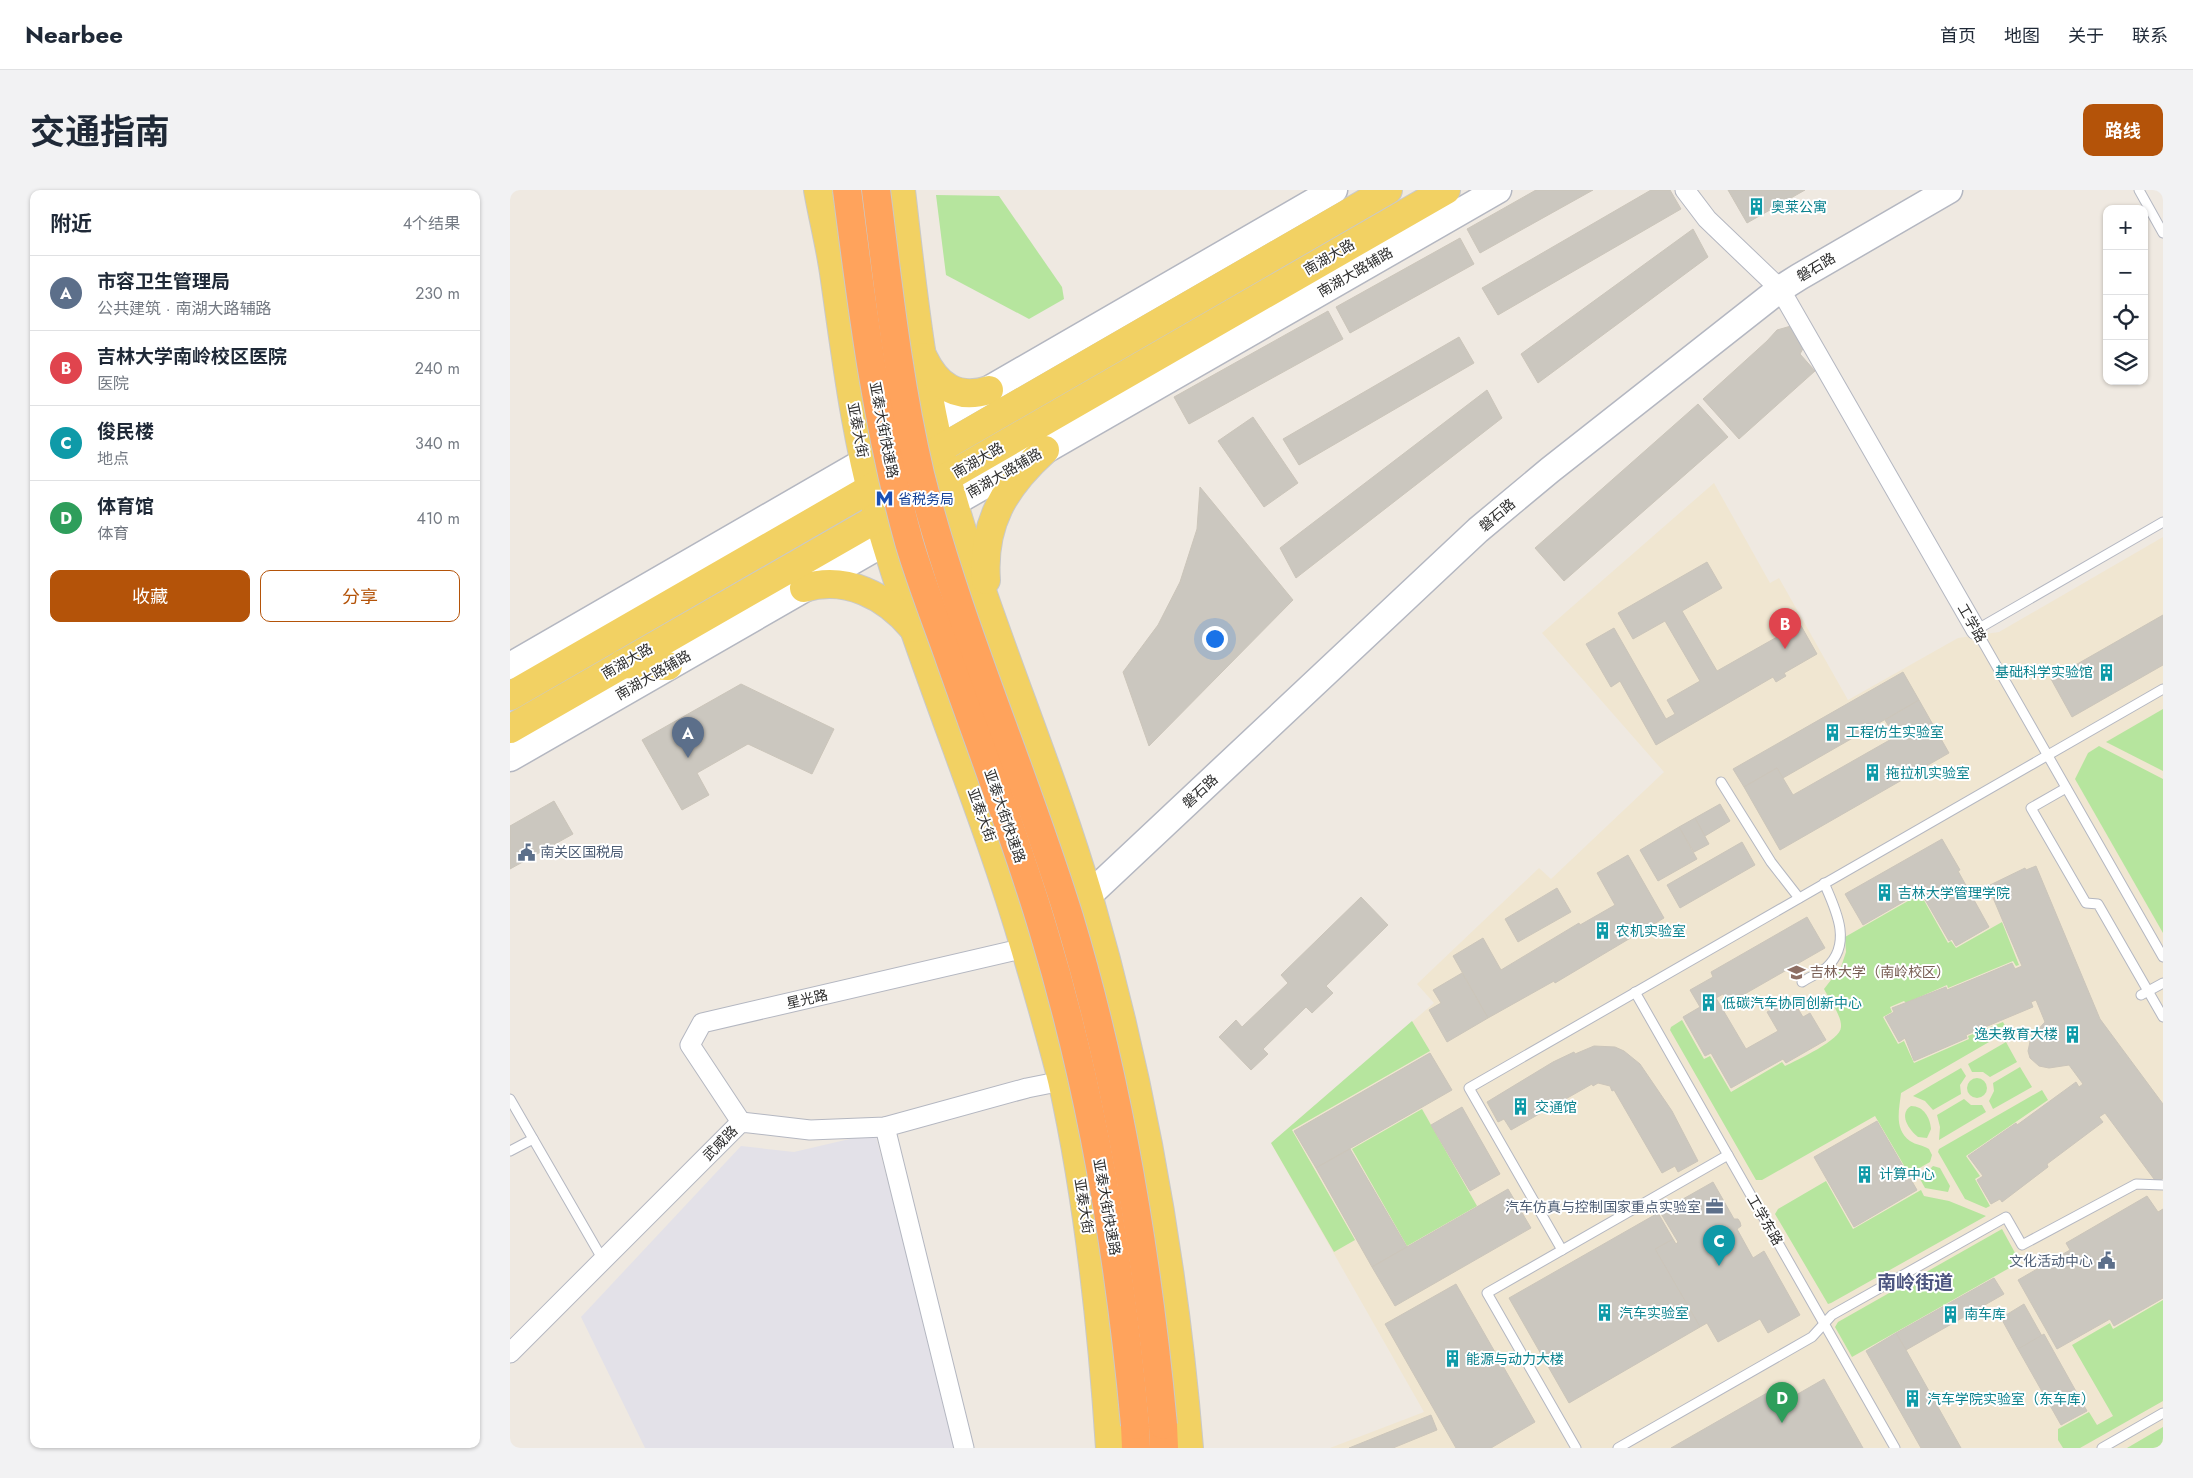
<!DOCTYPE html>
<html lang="zh">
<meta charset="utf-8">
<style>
:root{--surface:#fff;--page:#f2f2f3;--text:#1f2937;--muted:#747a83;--line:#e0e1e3;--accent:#b45309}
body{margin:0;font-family:Jost,"Noto Sans SC",sans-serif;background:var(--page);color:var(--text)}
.controls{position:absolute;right:15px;top:15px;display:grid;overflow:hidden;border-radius:10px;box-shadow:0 1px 4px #0004}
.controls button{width:45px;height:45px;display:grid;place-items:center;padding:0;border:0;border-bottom:1px solid var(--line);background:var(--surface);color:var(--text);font:25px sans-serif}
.you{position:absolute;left:704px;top:448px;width:18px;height:18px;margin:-12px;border:4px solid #fff;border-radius:50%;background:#1a73e8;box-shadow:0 0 0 8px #1a73e833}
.badge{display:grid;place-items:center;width:32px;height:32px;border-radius:50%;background:var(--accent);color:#fff;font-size:16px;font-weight:700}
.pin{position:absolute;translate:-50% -41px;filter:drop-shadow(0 1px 2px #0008)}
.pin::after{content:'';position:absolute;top:26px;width:18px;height:15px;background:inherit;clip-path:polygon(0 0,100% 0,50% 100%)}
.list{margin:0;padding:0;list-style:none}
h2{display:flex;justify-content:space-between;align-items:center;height:65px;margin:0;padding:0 20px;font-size:21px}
h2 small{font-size:16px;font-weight:400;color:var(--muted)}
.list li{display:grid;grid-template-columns:32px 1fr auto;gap:15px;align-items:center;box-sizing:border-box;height:75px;padding:0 20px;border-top:1px solid var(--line)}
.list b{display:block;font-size:19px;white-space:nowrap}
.list p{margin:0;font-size:16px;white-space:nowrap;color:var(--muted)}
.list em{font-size:16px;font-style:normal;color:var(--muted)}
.actions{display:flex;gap:10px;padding:15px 20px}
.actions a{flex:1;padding:11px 0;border:1px solid var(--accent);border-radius:10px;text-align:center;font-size:18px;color:var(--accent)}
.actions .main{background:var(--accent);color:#fff}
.icon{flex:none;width:28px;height:28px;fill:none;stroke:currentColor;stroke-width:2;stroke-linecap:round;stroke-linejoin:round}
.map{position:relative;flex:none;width:1653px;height:1258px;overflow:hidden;border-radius:10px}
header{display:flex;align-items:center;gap:30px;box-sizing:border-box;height:70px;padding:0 25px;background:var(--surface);border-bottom:1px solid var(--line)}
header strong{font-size:24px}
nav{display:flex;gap:28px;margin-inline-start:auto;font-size:18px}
.intro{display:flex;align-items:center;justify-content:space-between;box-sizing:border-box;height:120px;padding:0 30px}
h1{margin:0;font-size:35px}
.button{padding:12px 22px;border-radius:10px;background:var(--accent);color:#fff;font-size:18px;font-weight:700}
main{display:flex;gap:30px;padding:0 30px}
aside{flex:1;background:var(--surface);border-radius:10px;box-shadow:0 1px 4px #0004}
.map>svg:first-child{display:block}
.industrial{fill:#e3e1e8}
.education{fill:#f0e6d1}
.green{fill:#b6e59e}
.building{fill:#cbc7bf;stroke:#cbc5ba}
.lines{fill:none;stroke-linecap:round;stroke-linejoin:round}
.lane-casing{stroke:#b4b7c1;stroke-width:11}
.street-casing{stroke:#b4b7c1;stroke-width:21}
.secondary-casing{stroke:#b4b7c1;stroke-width:29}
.primary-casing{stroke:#c9c9c9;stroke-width:30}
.highway-casing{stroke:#c9c9c9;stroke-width:30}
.lane{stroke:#fff;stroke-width:9}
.street{stroke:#fff;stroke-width:19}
.secondary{stroke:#fff;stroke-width:26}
.primary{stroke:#f2d163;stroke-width:28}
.highway{stroke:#ffa35c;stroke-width:28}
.highway-bridge-casing{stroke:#c9c9c9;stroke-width:30;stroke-linecap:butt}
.highway-bridge{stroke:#ffa35c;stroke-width:28}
.labels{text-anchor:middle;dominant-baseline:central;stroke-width:4;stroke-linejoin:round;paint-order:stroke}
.culture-label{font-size:14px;fill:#0d838f;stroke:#fff;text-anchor:start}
.street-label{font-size:14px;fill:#2e2e2e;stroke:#fff}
.transit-label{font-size:14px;fill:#164399;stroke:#fff;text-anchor:start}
.service-label{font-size:14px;fill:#4e5e75;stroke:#fff;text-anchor:end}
.education-label{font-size:14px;fill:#785e54;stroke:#fff;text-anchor:start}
.district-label{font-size:19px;font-weight:bold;fill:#4d5680;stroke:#fff}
</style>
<header>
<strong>Nearbee</strong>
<nav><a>首页</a><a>地图</a><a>关于</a><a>联系</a></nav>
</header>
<div class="intro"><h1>交通指南</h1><a class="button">路线</a></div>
<main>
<aside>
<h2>附近<small>4个结果</small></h2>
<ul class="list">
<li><span class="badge" style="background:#5c6f8a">A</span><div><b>市容卫生管理局</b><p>公共建筑 · 南湖大路辅路</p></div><em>230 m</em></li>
<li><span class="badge" style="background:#e0444e">B</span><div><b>吉林大学南岭校区医院</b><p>医院</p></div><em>240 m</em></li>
<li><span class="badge" style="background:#0f9aa8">C</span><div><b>俊民楼</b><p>地点</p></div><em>340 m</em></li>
<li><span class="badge" style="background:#2e9e5b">D</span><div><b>体育馆</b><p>体育</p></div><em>410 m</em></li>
</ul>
<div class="actions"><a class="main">收藏</a><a>分享</a></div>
</aside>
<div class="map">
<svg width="1653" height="1258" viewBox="0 0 1653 1258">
<rect width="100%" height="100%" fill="#efe9e1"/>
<!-- industrial -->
<path class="industrial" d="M365,943L448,1258H135L71,1127L231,956L284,962Z"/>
<!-- education -->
<path class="education" d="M1204,293L1260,393L1269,388L1338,510L1448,448L1489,442L1653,347V1258H820L914,1222L761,953L924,813L907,794L1029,678L1041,689L1154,582L1032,443Z"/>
<!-- green -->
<g class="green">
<path d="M426,5L489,6L552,97L554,109L519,129L436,85Z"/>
<path d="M1653,519V581L1596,552Z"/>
<path d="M1589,556L1653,589V743L1565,589L1578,563Z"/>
<path d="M1419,699L1411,705L1438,753L1441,751L1446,758L1492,732L1509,775L1506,776L1503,771L1438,798L1437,795L1396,813L1394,811L1380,817L1382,822L1373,827L1388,854L1394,851L1404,873L1459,849L1458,846L1493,832L1498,841L1391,903C1389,921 1384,939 1400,951C1406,955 1413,955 1419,959L1422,965L1420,972L1399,984L1365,926L1252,990H1246L1160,840L1161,837L1172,830L1194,869L1200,866L1221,902L1272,872L1275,876C1287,870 1331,850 1331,837C1332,826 1319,809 1314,799L1331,777L1336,762L1335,747Z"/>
<path d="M902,831L920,861L782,940L845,1050L824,1062L761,953Z"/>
<path d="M1496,852L1507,872L1480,887L1473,882H1462L1458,874Z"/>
<path d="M1510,877L1522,897L1483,919L1479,911L1484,901L1483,893Z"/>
<path d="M1451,878L1456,886L1450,895L1451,904L1423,920L1415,911L1403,906Z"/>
<circle cx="1467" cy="898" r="10"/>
<path d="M1532,900L1538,910L1456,966L1470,986L1465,989L1480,1016L1476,1018L1455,1009L1428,962L1429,959Z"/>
<path d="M1454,909L1461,915H1472L1476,922L1429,950L1430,937L1427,925Z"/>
<path d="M1401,916C1414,916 1420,928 1421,939L1417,948L1408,947C1399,940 1388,924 1401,916Z"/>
<path d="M912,919L967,1016L897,1056L842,959Z"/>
<path d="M1423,976L1430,978L1440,996L1438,1002L1415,998L1410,989Z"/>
<path d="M1316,991L1343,1039L1411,1000L1414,1006L1439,1011L1476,1026L1321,1113L1318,1114L1265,1024L1268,1019Z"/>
<path d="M1492,1039L1510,1072L1342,1167L1325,1137L1328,1132Z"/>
<path d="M1653,1110V1211L1570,1258H1553L1548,1250V1239L1579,1222L1587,1235L1603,1226L1562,1155L1600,1133L1603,1139Z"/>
<path d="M1653,1237V1258H1617Z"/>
</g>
<!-- building -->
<g class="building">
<path d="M1026,0H1083L970,63L957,39Z"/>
<path d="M1141,0H1160L1171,19L988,125L972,98Z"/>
<path d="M1218,0H1295L1237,33Z"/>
<path d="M1183,39L1198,67L1028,193L1011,164Z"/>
<path d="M950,48L964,74L840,143L826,117Z"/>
<path d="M818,121L833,149L679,234L664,207Z"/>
<path d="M1281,136L1295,155L1290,164L1305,181L1229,249L1193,209L1257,151L1267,140Z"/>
<path d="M949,147L964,173L789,275L773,249Z"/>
<path d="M977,200L992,228L786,388L770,358Z"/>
<path d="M1188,214L1218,247L1054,391L1025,358Z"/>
<path d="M743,227L788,293L754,317L708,251Z"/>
<path d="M690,297L783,410L639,556L613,482L648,435L670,392L687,339Z"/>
<path d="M1197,372L1212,398L1172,421L1207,481L1290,434L1307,464L1274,483L1276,486L1266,492L1263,487L1146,555L1110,491L1101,497L1076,454L1104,438L1156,529L1165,524L1157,510L1190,491L1155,431L1123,449L1108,423Z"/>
<path d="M1653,425V475L1562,527L1541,489Z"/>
<path d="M1393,482L1409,510L1273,588L1267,578L1234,597L1223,579Z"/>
<path d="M231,494L324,539L302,584L238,554L187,583L199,605L172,620L132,550Z"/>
<path d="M1409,510L1439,563L1270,660L1234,597L1267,578L1283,605L1385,547L1375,530Z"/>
<path d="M44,611L63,644L0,679V636Z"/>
<path d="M1210,614L1220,631L1195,646L1185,628Z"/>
<path d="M1185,628L1199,654L1184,662L1169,637Z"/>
<path d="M1169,637L1187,669L1148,691L1130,660Z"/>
<path d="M1432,649L1450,680L1448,681L1479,737L1446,756L1442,749L1439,751L1413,706L1422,701L1419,697L1353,735L1335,704Z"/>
<path d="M1232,652L1245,675L1170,718L1157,695Z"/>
<path d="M1118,665L1154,728L1045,793L1044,791L978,828L943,766L973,748L991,780L1069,733L1070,735L1105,715L1087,683Z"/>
<path d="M1526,676L1590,829L1653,914V988L1647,993L1595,923L1589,927L1593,932L1537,974L1538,977L1492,1012L1490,1009L1481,1014L1467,990L1473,986L1458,966L1506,933L1507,935L1566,892L1569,897L1573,894L1559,875L1539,878L1529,876L1520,868L1518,861L1521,847L1535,832L1526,810L1521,812L1523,817L1456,845L1457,848L1404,871L1395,848L1389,852L1375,827L1384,822L1382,818L1436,797L1437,800L1502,773L1505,779L1512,776L1478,696L1515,678L1516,680Z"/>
<path d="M1047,698L1061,722L1008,752L995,729Z"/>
<path d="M851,707L878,735L816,796L823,803L802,823L796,817L753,859L758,864L741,880L709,847L726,830L732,837L778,793L771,785Z"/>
<path d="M1297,727L1315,758L1219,813L1213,804L1206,808L1236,859L1268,841L1257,822L1275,812L1277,815L1284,812L1293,827L1300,823L1316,850L1276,873L1273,869L1221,898L1201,863L1195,866L1173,827L1190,817L1180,800L1203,787L1201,782Z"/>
<path d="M952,783L978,828L937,852L919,820L931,813L923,800Z"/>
<path d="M1084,856L1105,857L1114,861L1130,874L1162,921L1188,971L1168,982L1165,976L1152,983L1104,900L1102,901L1100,896L1088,893L1083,896L1082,894L1001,940L994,929L988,932L977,912L1043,872L1064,862L1065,864Z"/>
<path d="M920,863L942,900L806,978L784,941Z"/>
<path d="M952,917L990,984L960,1001L921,935Z"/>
<path d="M1367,931L1407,1000L1344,1037L1304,967Z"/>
<path d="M840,959L897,1057L862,1077L806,978Z"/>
<path d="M1203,992L1224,1029H1228L1230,1032L1231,1036L1227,1039L1243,1068L1254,1061L1290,1125L1258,1143L1250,1129L1208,1152L1197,1133L1190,1137L1145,1059L1163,1049L1166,1054L1168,1052L1150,1022Z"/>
<path d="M998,999L1021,1038L885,1116L862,1077Z"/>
<path d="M1637,1006L1648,1022L1653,1019V1108L1604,1136L1600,1129L1547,1159L1508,1090L1560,1060L1556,1053Z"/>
<path d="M1148,1023L1163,1049L1145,1059L1190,1137L1059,1213L999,1108Z"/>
<path d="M1484,1088L1494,1104L1396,1160L1386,1143Z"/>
<path d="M946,1094L1025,1232L981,1258H946L875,1134Z"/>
<path d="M1514,1114L1532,1146L1508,1159L1491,1128Z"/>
<path d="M1386,1143L1396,1160L1451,1258H1411L1356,1161Z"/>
<path d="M1534,1144L1577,1221L1551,1235L1508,1159Z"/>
<path d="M1314,1189L1353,1258H1161L1271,1195L1279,1209Z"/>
<path d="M921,1225L927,1240L883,1258H839Z"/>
</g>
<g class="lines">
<defs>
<g id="lane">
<path d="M1629,0L1653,43"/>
<path d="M1653,332L1466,440L1653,767"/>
<path d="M1211,592L1261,672L1289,708"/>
<path d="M1556,598L1521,618L1576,713L1588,714L1653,827"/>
<path d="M1292,792C1300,787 1309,783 1316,778C1343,754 1326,720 1314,693"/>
<path d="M1125,802L1385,1258"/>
<path d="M1631,805L1653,793"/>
<path d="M0,909L93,1070"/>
<path d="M0,961L23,949"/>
<path d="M1052,1060L959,898L1653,499"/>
<path d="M1066,1258L977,1103L1218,965"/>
<path d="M1108,1258L1302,1147L1322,1125L1496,1027L1512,1055L1626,994L1653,995"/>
<path d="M1592,1258L1653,1223"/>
</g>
<g id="street">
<path d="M1175,0L1197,29L1270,99L1466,440"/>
<path d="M231,932L180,855L192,833L515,758"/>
<path d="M375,937L454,1258"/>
<path d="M0,1163L231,932L300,940L375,937L517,898L552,891"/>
</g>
<g id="secondary">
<path d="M0,476L824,0"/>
<path d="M0,568L988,0"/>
<path d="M578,706L968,340L1040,280L1270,99L1289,87L1439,0"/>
</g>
<g id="primary">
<path d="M308,0C313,28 320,55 324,83C336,166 345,245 368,326C410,473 472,612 515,758C528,802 541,846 552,890C579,1011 592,1135 600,1258"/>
<path d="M391,0C403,106 414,212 444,314C483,447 540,575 579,708C631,888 664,1072 679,1258"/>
<path d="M413,167C427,196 447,210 479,200"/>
<path d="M414,268L878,0"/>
<path d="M422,296L936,0"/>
<path d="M476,390C472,334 494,297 535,260"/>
<path d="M294,398C336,385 376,406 403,438"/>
<path d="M112,474L158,476"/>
<path d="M0,506L375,290"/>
<path d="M0,539L385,318"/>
</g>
<g id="highway">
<path d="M625,1235L626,1258"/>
<path d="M653,1235L654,1258"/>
</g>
</defs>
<!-- lane casing -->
<use href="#lane" class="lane-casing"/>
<!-- street casing -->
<use href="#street" class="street-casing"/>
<!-- secondary casing -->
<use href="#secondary" class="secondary-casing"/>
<!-- primary casing -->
<use href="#primary" class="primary-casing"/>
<!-- highway casing -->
<use href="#highway" class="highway-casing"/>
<!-- lane -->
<use href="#lane" class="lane"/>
<!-- street -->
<use href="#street" class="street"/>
<!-- secondary -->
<use href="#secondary" class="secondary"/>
<!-- primary -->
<use href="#primary" class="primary"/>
<!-- highway -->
<use href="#highway" class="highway"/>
<defs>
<g id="highway-bridge">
<path d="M337,0C352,118 367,237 399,352C410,389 424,425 437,461C469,553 505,645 533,739C582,900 610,1068 625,1235"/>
<path d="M366,0C378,95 388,191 410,284C448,435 513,578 559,727C609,892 637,1063 653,1235"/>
</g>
</defs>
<!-- highway-bridge casing -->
<use href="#highway-bridge" class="highway-bridge-casing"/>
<!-- highway-bridge -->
<use href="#highway-bridge" class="highway-bridge"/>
</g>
<!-- icons -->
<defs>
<symbol id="building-bare" viewBox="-9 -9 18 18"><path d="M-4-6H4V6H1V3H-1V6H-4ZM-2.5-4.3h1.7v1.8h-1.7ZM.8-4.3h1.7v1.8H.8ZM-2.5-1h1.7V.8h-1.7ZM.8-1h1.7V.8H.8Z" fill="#0f9aa8" stroke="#fff" stroke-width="2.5" paint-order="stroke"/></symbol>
<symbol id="metro-bare" viewBox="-9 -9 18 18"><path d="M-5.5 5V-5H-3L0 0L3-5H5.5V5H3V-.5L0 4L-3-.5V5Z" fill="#1a4fb4" stroke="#fff" stroke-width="2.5" paint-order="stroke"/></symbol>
<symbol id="civic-bare" viewBox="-9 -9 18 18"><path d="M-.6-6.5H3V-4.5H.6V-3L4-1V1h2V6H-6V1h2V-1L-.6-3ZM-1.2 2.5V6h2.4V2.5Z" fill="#5c6f8a" stroke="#fff" stroke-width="2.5" paint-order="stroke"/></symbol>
<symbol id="university-bare" viewBox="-9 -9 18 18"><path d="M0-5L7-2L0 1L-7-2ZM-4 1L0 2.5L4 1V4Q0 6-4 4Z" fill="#8d6e63" stroke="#fff" stroke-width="2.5" paint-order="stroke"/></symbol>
<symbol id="office-bare" viewBox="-9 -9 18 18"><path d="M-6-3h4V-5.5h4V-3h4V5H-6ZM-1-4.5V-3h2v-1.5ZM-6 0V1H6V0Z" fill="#5c6f8a" stroke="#fff" stroke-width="2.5" paint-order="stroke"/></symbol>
</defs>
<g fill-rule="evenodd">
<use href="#building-bare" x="1234" y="4" width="25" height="25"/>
<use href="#metro-bare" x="362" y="296" width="25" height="25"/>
<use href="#building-bare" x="1584" y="470" width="25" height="25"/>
<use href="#building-bare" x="1310" y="530" width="25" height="25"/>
<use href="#building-bare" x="1350" y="570" width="25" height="25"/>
<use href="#civic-bare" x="4" y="650" width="25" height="25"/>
<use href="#building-bare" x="1362" y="690" width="25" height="25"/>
<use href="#building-bare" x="1080" y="728" width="25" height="25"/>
<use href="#university-bare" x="1274" y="770" width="25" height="25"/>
<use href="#building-bare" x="1186" y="800" width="25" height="25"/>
<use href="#building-bare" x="1550" y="832" width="25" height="25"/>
<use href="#building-bare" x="998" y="904" width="25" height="25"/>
<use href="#building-bare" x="1342" y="972" width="25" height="25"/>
<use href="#office-bare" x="1192" y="1004" width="25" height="25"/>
<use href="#civic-bare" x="1584" y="1058" width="25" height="25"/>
<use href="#building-bare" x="1082" y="1110" width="25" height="25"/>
<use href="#building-bare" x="1428" y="1112" width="25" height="25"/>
<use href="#building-bare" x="930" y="1156" width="25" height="25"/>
<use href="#building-bare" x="1390" y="1196" width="25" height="25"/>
</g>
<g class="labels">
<!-- culture labels -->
<g class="culture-label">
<text x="1261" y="17">奥莱公寓</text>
<text x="1583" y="482" text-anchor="end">基础科学实验馆</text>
<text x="1336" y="542">工程仿生实验室</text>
<text x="1376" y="583">拖拉机实验室</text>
<text x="1388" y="703">吉林大学管理学院</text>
<text x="1106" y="741">农机实验室</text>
<text x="1212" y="813">低碳汽车协同创新中心</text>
<text x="1548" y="844" text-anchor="end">逸夫教育大楼</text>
<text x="1025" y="917">交通馆</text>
<text x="1369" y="984">计算中心</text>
<text x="1109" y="1123">汽车实验室</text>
<text x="1454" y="1124">南车库</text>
<text x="956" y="1169">能源与动力大楼</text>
<text x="1417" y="1209">汽车学院实验室（东车库）</text>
</g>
<!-- street labels -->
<g class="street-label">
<text transform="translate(819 67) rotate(-30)">南湖大路</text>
<text transform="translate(1306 77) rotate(-31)">磐石路</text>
<text transform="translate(845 82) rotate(-30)">南湖大路辅路</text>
<text transform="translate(348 240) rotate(79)">亚泰大街</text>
<text transform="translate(374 240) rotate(79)">亚泰大街快速路</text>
<text transform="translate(468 270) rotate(-30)">南湖大路</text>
<text transform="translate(494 283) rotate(-30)">南湖大路辅路</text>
<text transform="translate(987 325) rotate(-40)">磐石路</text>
<text transform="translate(1462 433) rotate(60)">工学路</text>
<text transform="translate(117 471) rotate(-30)">南湖大路</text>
<text transform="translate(143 485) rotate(-30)">南湖大路辅路</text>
<text transform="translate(690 601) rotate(-43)">磐石路</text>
<text transform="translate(472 625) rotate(70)">亚泰大街</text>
<text transform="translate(495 626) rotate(71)">亚泰大街快速路</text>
<text transform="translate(297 809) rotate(-13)">星光路</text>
<text transform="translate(210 953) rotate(-45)">武威路</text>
<text transform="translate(574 1016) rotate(81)">亚泰大街</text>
<text transform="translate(597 1017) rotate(80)">亚泰大街快速路</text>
<text transform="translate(1255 1030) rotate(60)">工学东路</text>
</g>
<!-- transit labels -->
<g class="transit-label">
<text x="388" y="309">省税务局</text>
</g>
<!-- service labels -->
<g class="service-label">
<text x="30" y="662" text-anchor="start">南关区国税局</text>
<text x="1191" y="1017">汽车仿真与控制国家重点实验室</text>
<text x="1583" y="1071">文化活动中心</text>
</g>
<!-- education labels -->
<g class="education-label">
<text x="1300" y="782">吉林大学（南岭校区）</text>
</g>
<!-- district labels -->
<g class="district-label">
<text x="1405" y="1092">南岭街道</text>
</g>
</g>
</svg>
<div class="controls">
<button>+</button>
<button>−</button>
<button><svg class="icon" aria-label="locate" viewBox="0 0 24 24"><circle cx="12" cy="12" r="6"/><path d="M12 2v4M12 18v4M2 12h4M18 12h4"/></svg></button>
<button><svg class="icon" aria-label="layers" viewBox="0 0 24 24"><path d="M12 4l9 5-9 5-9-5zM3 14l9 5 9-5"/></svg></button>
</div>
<div class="you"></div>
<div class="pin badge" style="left:178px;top:568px;background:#5c6f8a">A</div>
<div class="pin badge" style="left:1275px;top:459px;background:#e0444e">B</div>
<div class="pin badge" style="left:1209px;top:1076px;background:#0f9aa8">C</div>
<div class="pin badge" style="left:1272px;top:1233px;background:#2e9e5b">D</div>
</div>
</main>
